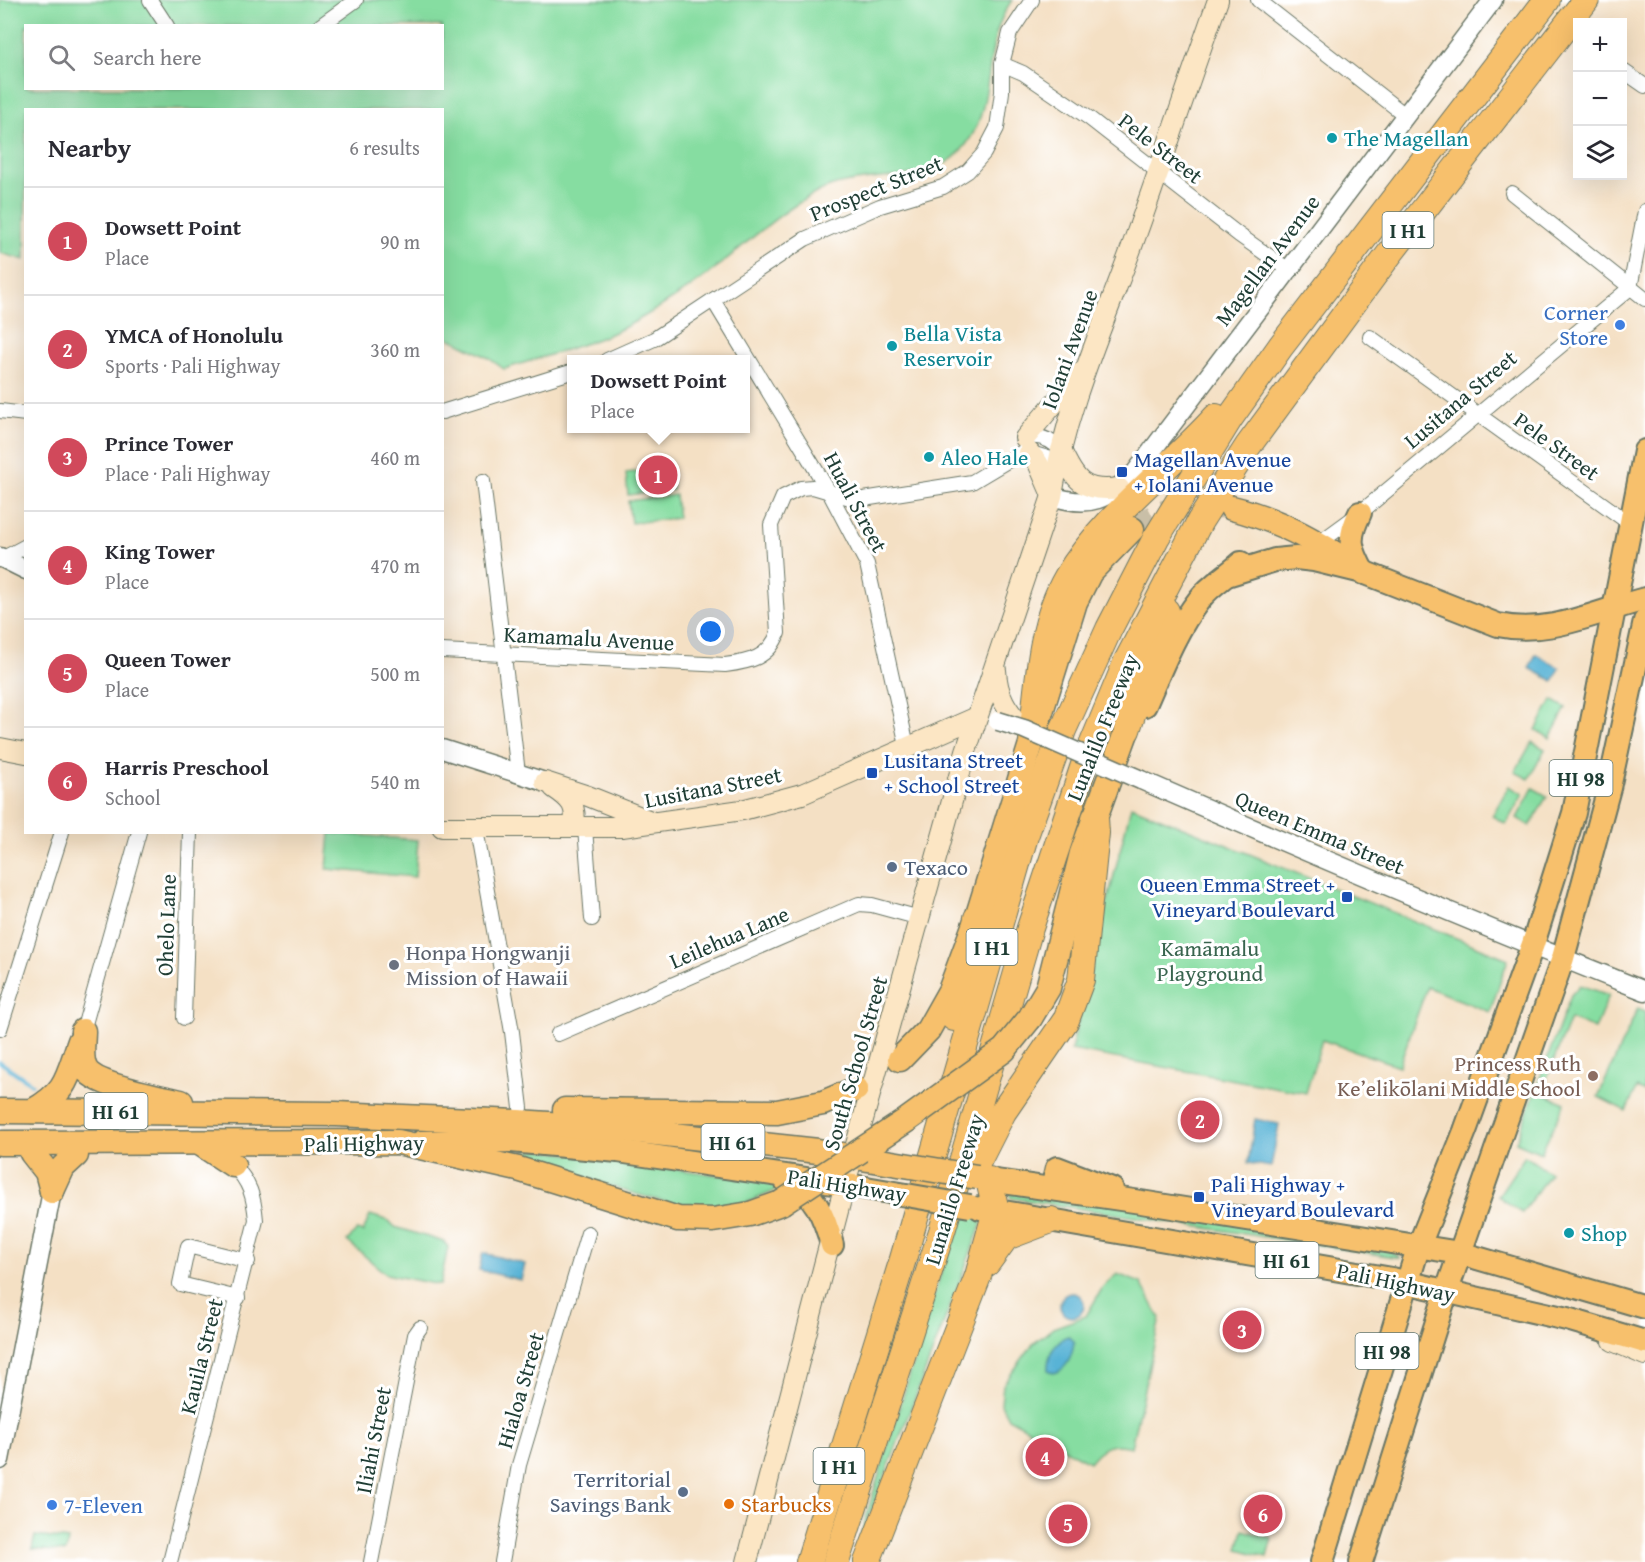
<!DOCTYPE html>
<meta charset="utf-8">
<style>
:root{--surface:#fff;--page:#f7f7f7;--text:#2b2b33;--muted:#7c7c81;--line:#e1e1e2;--accent:#d1495b}
body{margin:0;font-family:"Gentium Book Plus",serif;background:var(--page);color:var(--text)}
.controls{position:absolute;right:18px;top:18px;display:grid;overflow:hidden;border-radius:0px;box-shadow:0 6px 24px #0002}
.controls button{width:54px;height:54px;display:grid;place-items:center;padding:0;border:0;border-bottom:2px solid var(--line);background:var(--surface);color:var(--text);font:30px sans-serif}
.you{position:absolute;left:711px;top:632px;width:21px;height:21px;margin:-15px;border:4px solid #fff;border-radius:50%;background:#1a73e8;box-shadow:0 0 0 9px #1a73e833}
.badge{display:grid;place-items:center;width:39px;height:39px;border-radius:50%;background:var(--accent);color:#fff;font-size:20px;font-weight:700}
.pin{position:absolute;translate:-50% -50%;border:3px solid #fff;box-shadow:0 2px 6px #0006}
.popup{position:absolute;left:567px;top:355px;width:183px;height:78px;box-sizing:border-box;display:grid;place-content:center;border-radius:0px;background:var(--surface);filter:drop-shadow(0 2px 4px #0005);font-size:20px;white-space:nowrap;color:var(--muted)}
.popup b{font-size:22px;color:var(--text)}
.popup::after{content:'';position:absolute;left:50%;top:100%;margin-left:-12px;border:12px solid transparent;border-top-color:var(--surface)}
.list{margin:0;padding:0;list-style:none}
h2{display:flex;justify-content:space-between;align-items:center;height:78px;margin:0;padding:0 24px;font-size:26px}
h2 small{font-size:20px;font-weight:400;color:var(--muted)}
.list li{display:grid;grid-template-columns:39px 1fr auto;gap:18px;align-items:center;box-sizing:border-box;height:108px;padding:0 24px;border-top:2px solid var(--line)}
.list b{display:block;font-size:22px;white-space:nowrap}
.list p{margin:0;font-size:20px;white-space:nowrap;color:var(--muted)}
.list em{font-size:20px;font-style:normal;color:var(--muted)}
.icon{flex:none;width:33px;height:33px;fill:none;stroke:currentColor;stroke-width:2;stroke-linecap:round;stroke-linejoin:round}
.map{position:relative;flex:none;width:1645px;height:1562px;overflow:hidden}
.search{position:absolute;background:var(--surface);box-shadow:0 6px 24px #0002;left:24px;top:24px;width:420px;height:66px;display:flex;align-items:center;gap:15px;box-sizing:border-box;padding:0 21px;border-radius:0px;color:var(--muted);font-size:22px}
.panel{position:absolute;background:var(--surface);box-shadow:0 6px 24px #0002;left:24px;top:108px;width:420px;height:726px;border-radius:0px}
.map>svg:first-child{display:block}
.green{fill:#86dda1;stroke:#528d6a;stroke-width:1.5;fill-rule:evenodd}
.water{fill:#58b3d6;stroke:#3c7885;stroke-width:1.5}
.lines{fill:none;stroke-linecap:round;stroke-linejoin:round}
.stream{stroke:#58b3d6;stroke-width:4}
.trunk-tunnel{stroke:#c9bfa7;stroke-width:24;stroke-dasharray:24 12;stroke-linecap:butt}
.minor-casing{stroke:#6a7666;stroke-width:16}
.tertiary-casing{stroke:#6a7666;stroke-width:21}
.secondary-casing{stroke:#6a7666;stroke-width:22}
.primary-casing{stroke:#6a7666;stroke-width:26}
.trunk-casing{stroke:#6a7666;stroke-width:27}
.motorway-casing{stroke:#6a7666;stroke-width:28}
.minor{stroke:#fff;stroke-width:14}
.tertiary{stroke:#fff;stroke-width:18}
.secondary{stroke:#fce6c4;stroke-width:20}
.primary{stroke:#f7c06c;stroke-width:22}
.trunk{stroke:#f7c06c;stroke-width:24}
.motorway{stroke:#f7c06c;stroke-width:26}
.tertiary-bridge-casing{stroke:#6a7666;stroke-width:21;stroke-linecap:butt}
.primary-bridge-casing{stroke:#6a7666;stroke-width:26;stroke-linecap:butt}
.trunk-bridge-casing{stroke:#6a7666;stroke-width:27;stroke-linecap:butt}
.tertiary-bridge{stroke:#fff;stroke-width:18}
.primary-bridge{stroke:#f7c06c;stroke-width:22}
.trunk-bridge{stroke:#f7c06c;stroke-width:24}
.culture-dot{fill:#0f9aa8;stroke:#fff;stroke-width:2}
.shop-dot{fill:#3f7fe0;stroke:#fff;stroke-width:2}
.transit-dot{fill:#1a4fb4;stroke:#fff;stroke-width:2}
.service-dot{fill:#5c6f8a;stroke:#fff;stroke-width:2}
.worship-dot{fill:#6b7280;stroke:#fff;stroke-width:2}
.education-dot{fill:#8d6e63;stroke:#fff;stroke-width:2}
.food-dot{fill:#e8710a;stroke:#fff;stroke-width:2}
.labels{text-anchor:middle;dominant-baseline:central;stroke-width:6;stroke-linejoin:round;paint-order:stroke}
.shield{fill:#fff;stroke:#627771;stroke-width:1.5}
.shield-label{font-size:21px;font-weight:bold;fill:#1f3d34}
.culture-label{font-size:22px;fill:#0d838f;stroke:#fff;text-anchor:start}
.street-label{font-size:22px;fill:#1f3d34;stroke:#fff}
.shop-label{font-size:22px;fill:#366cbe;stroke:#fff;text-anchor:end}
.transit-label{font-size:22px;fill:#164399;stroke:#fff;text-anchor:start}
.service-label{font-size:22px;fill:#4e5e75;stroke:#fff;text-anchor:start}
.park-label{font-size:22px;fill:#39654f;stroke:#fff}
.worship-label{font-size:22px;fill:#5b616d;stroke:#fff;text-anchor:start}
.education-label{font-size:22px;fill:#785e54;stroke:#fff;text-anchor:end}
.food-label{font-size:22px;fill:#c56008;stroke:#fff;text-anchor:start}
</style>
<div class="map">
<svg width="1645" height="1562" viewBox="0 0 1645 1562">
<rect width="100%" height="100%" fill="#fff"/>
<filter id="ink" filterUnits="userSpaceOnUse"><feTurbulence type="fractalNoise" baseFrequency=".0167" numOctaves="2"/><feDisplacementMap in="SourceGraphic" scale="12" xChannelSelector="R" yChannelSelector="G"/><feConvolveMatrix kernelMatrix="1 2 1 2 8 2 1 2 1" color-interpolation-filters="sRGB"/></filter>
<filter id="wash" filterUnits="userSpaceOnUse"><feTurbulence type="fractalNoise" baseFrequency=".008" numOctaves="4" result="noise"/><feDisplacementMap in="SourceGraphic" scale="24" xChannelSelector="R" yChannelSelector="G"/><feGaussianBlur stdDeviation="1.35" result="paint"/><feColorMatrix in="noise" values="0 0 0 0 0 0 0 0 0 0 0 0 0 0 0 0 0 1.4 0 .05"/><feComposite in="paint" operator="in"/></filter>
<g filter="url(#wash)">
<rect width="100%" height="100%" fill="#f4e0c4"/>
<!-- green -->
<g class="green">
<path d="M0,0H1012C978,48 1000,109 960,152C927,187 860,170 818,192C767,218 730,262 683,292C659,308 634,324 608,335C574,349 538,358 504,369L487,357L443,335L442,110H26L25,260L0,253ZM26,26H442V88H26Z"/>
<path d="M670,468L673,490L628,495L626,473Z"/>
<path d="M675,495L678,518L631,523L628,501Z"/>
<path d="M1552,700L1566,708L1550,738L1536,730Z"/>
<path d="M1532,742L1545,749L1529,779L1515,772Z"/>
<path d="M1509,786L1523,794L1506,824L1492,816Z"/>
<path d="M1533,788L1547,796L1530,826L1517,818Z"/>
<path d="M1131,806L1508,959L1490,1012L1427,987L1399,1066L1322,1040L1306,1093L1071,1050Z"/>
<path d="M330,833L418,840L415,877L327,869Z"/>
<path d="M1580,985L1609,995L1595,1029L1570,1019L1541,1093L1565,1103L1541,1153L1516,1142L1571,995Z"/>
<path d="M1638,1008L1645,1011V1092L1637,1088L1626,1111L1598,1097Z"/>
<path d="M540,1150L790,1185C767,1193 744,1207 721,1208C674,1211 567,1175 526,1151Z"/>
<path d="M1525,1156L1550,1173L1522,1213L1498,1196Z"/>
<path d="M1005,1184L1391,1251L1401,1258L1011,1198Z"/>
<path d="M961,1208L985,1215L852,1562Z"/>
<path d="M370,1215L389,1221L395,1227L444,1242L448,1247L440,1285L386,1274L347,1241L357,1230L363,1232Z"/>
<path d="M1117,1274L1141,1283L1160,1318L1131,1447C1111,1442 1102,1446 1089,1462L1008,1418L1001,1404L1003,1385L1033,1344L1053,1328L1086,1316L1103,1287Z"/>
<path d="M1243,1530L1272,1538L1267,1557L1238,1549Z"/>
<path d="M35,1536L68,1540L66,1552L32,1549Z"/>
</g>
<!-- water -->
<g class="water">
<path d="M1536,654L1560,668L1553,681L1529,668Z"/>
<path d="M1255,1119L1279,1124L1271,1167L1248,1163Z"/>
<path d="M483,1253L525,1264L521,1280L479,1270Z"/>
<circle cx="1072" cy="1305" r="12"/>
<path d="M1068,1336L1074,1341C1073,1355 1067,1371 1053,1373L1048,1370C1047,1357 1055,1340 1068,1336Z"/>
</g>
<g class="lines">
<!-- stream -->
<path class="stream" d="M0,1062L32,1084"/>
</g>
</g>
<g filter="url(#ink)">
<g class="lines">
<!-- trunk-tunnel -->
<path class="trunk-tunnel" d="M1132,529C1170,506 1183,503 1227,507"/>
<defs>
<g id="minor">
<path d="M150,0L167,26"/>
<path d="M1258,0L1405,115"/>
<path d="M320,26L356,0"/>
<path d="M1002,64L1023,73L1089,118L1239,235L1290,271"/>
<path d="M1622,70L1645,86"/>
<path d="M1512,193L1645,299"/>
<path d="M1630,288L1645,211"/>
<path d="M713,300L828,490L867,564L907,746"/>
<path d="M1370,337L1632,525"/>
<path d="M607,360L654,339L805,239L880,206L943,187L968,171L984,153L997,128L1002,92V64L1010,33L1032,0"/>
<path d="M0,411L26,414"/>
<path d="M442,412L571,372"/>
<path d="M1024,439C1038,433 1050,439 1061,450"/>
<path d="M483,481L518,773"/>
<path d="M1319,543L1360,513L1630,288"/>
<path d="M0,560L26,546"/>
<path d="M442,651L725,665C749,662 769,658 778,633L771,525L783,497L801,488L813,487L857,500L972,482L1024,451L1058,461"/>
<path d="M585,828L592,919"/>
<path d="M476,829L512,1032L521,1108"/>
<path d="M184,1018L190,832"/>
<path d="M0,1029L62,832"/>
<path d="M83,1031L139,832"/>
<path d="M558,1034L859,904L872,905L920,918"/>
<path d="M238,1298L180,1284L188,1246L248,1261"/>
<path d="M170,1562L256,1220C254,1197 250,1182 233,1165"/>
<path d="M371,1562L415,1335L420,1328"/>
<path d="M502,1562L519,1465L588,1233"/>
</g>
<g id="tertiary">
<path d="M1052,496C1091,509 1107,499 1135,473L1493,0"/>
<path d="M0,557L26,570"/>
<path d="M442,749L545,782"/>
<path d="M1141,780C1308,853 1476,924 1645,991"/>
<path d="M0,1460L52,1191"/>
</g>
<g id="secondary">
<path d="M1025,438L1080,373"/>
<path d="M1061,450C1075,481 1084,493 1119,488"/>
<path d="M1029,452L1038,463L1051,493"/>
<path d="M996,670C997,696 1007,710 1024,729"/>
<path d="M0,748L26,753"/>
<path d="M545,782L588,796L653,822"/>
<path d="M554,788C572,800 577,806 574,827"/>
<path d="M442,827H622L742,810L802,794L977,717"/>
<path d="M1613,1341L1645,1355"/>
<path d="M747,1562L845,1184L966,751L1052,496C1065,410 1101,331 1131,249C1161,167 1188,83 1218,0"/>
</g>
<g id="primary">
<path d="M1360,513C1347,539 1350,547 1363,572"/>
<path d="M1230,574L1275,560L1296,558L1314,560L1363,572L1498,625C1550,636 1595,612 1645,599"/>
<path d="M1145,705C1161,669 1175,631 1199,600C1210,585 1227,576 1241,563"/>
<path d="M421,1142L511,1141L618,1151L866,1188"/>
<path d="M989,1180L1141,1202L1460,1253L1645,1307"/>
<path d="M786,1181C815,1191 825,1218 832,1245"/>
<path d="M1052,1189L1057,1168L1112,1189"/>
<path d="M980,1208L1392,1279L1567,1319L1645,1342"/>
<path d="M1322,1562L1418,1248L1465,1131L1533,944L1574,813L1645,451"/>
<path d="M1361,1562L1446,1293L1563,958L1609,788L1645,621"/>
</g>
<g id="trunk">
<path d="M1232,508C1281,520 1321,544 1363,572"/>
<path d="M1030,1018L1048,988L1082,853L1127,730"/>
<path d="M83,1031C83,1042 80,1058 85,1068C94,1086 161,1097 181,1102"/>
<path d="M900,1059L928,1030L950,991L977,918L1075,602L1090,572L1132,529"/>
<path d="M565,1110L777,1112L823,1103L856,1089"/>
<path d="M0,1111L336,1114L518,1122L611,1128L818,1151L880,1161"/>
<path d="M33,1111C68,1091 67,1077 80,1041"/>
<path d="M0,1143L398,1142L518,1169L678,1219L713,1220L750,1214L781,1203"/>
<path d="M201,1144L233,1165"/>
<path d="M32,1153L47,1172L52,1191"/>
<path d="M52,1191L63,1167L76,1155"/>
</g>
<g id="motorway">
<path d="M1127,730L1166,611"/>
<path d="M1032,738C1038,686 1040,623 1067,577C1101,519 1170,468 1216,417"/>
<path d="M954,1018L974,941L977,918"/>
<path d="M971,1175L1003,1112L1066,1020L1081,980L1096,833L1095,818"/>
<path d="M987,1263L1006,1237L1051,1220"/>
<path d="M809,1562L903,1259L1025,836L1063,730L1109,629L1156,538L1230,418L1281,346L1547,0"/>
<path d="M836,1562L942,1231L1030,928L1084,765L1127,661L1200,521L1248,446L1388,256L1586,0"/>
<path d="M867,1562L978,1276L996,1211L989,1180"/>
</g>
</defs>
<!-- minor casing -->
<use href="#minor" class="minor-casing"/>
<!-- tertiary casing -->
<use href="#tertiary" class="tertiary-casing"/>
<!-- secondary casing -->
<use href="#secondary" class="secondary-casing"/>
<!-- primary casing -->
<use href="#primary" class="primary-casing"/>
<!-- trunk casing -->
<use href="#trunk" class="trunk-casing"/>
<!-- motorway casing -->
<use href="#motorway" class="motorway-casing"/>
<!-- minor -->
<use href="#minor" class="minor"/>
<!-- tertiary -->
<use href="#tertiary" class="tertiary"/>
<!-- secondary -->
<use href="#secondary" class="secondary"/>
<!-- primary -->
<use href="#primary" class="primary"/>
<!-- trunk -->
<use href="#trunk" class="trunk"/>
<!-- motorway -->
<use href="#motorway" class="motorway"/>
<defs>
<path id="tertiary-bridge" d="M998,721L1024,729L1141,780"/>
<path id="primary-bridge" d="M866,1188L970,1206"/>
<g id="trunk-bridge">
<path d="M880,1161L977,1177"/>
<path d="M781,1203L907,1120L1004,1050L1030,1018"/>
</g>
</defs>
<!-- tertiary-bridge casing -->
<use href="#tertiary-bridge" class="tertiary-bridge-casing"/>
<!-- primary-bridge casing -->
<use href="#primary-bridge" class="primary-bridge-casing"/>
<!-- trunk-bridge casing -->
<use href="#trunk-bridge" class="trunk-bridge-casing"/>
<!-- tertiary-bridge -->
<use href="#tertiary-bridge" class="tertiary-bridge"/>
<!-- primary-bridge -->
<use href="#primary-bridge" class="primary-bridge"/>
<!-- trunk-bridge -->
<use href="#trunk-bridge" class="trunk-bridge"/>
</g>
</g>
<!-- markers -->
<g class="culture-dot">
<circle cx="1332" cy="138" r="6"/>
<circle cx="892" cy="346" r="6"/>
<circle cx="929" cy="457" r="6"/>
<circle cx="1569" cy="1233" r="6"/>
</g>
<g class="shop-dot">
<circle cx="1620" cy="325" r="6"/>
<circle cx="52" cy="1505" r="6"/>
</g>
<g class="transit-dot">
<rect x="1116" y="466" width="12" height="12" rx="3"/>
<rect x="866" y="767" width="12" height="12" rx="3"/>
<rect x="1341" y="891" width="12" height="12" rx="3"/>
<rect x="1193" y="1191" width="12" height="12" rx="3"/>
</g>
<g class="service-dot">
<circle cx="892" cy="867" r="6"/>
<circle cx="683" cy="1492" r="6"/>
</g>
<circle class="worship-dot" cx="394" cy="965" r="6"/>
<circle class="education-dot" cx="1593" cy="1076" r="6"/>
<circle class="food-dot" cx="729" cy="1504" r="6"/>
<g class="labels">
<!-- shield labels -->
<g class="shield">
<rect x="1382.5" y="212" width="51" height="36" rx="4.5"/>
<rect x="1549.5" y="760" width="63" height="36" rx="4.5"/>
<rect x="966.5" y="929" width="51" height="36" rx="4.5"/>
<rect x="84.5" y="1093" width="63" height="36" rx="4.5"/>
<rect x="701.5" y="1124" width="63" height="36" rx="4.5"/>
<rect x="1255.5" y="1242" width="63" height="36" rx="4.5"/>
<rect x="1355.5" y="1333" width="63" height="36" rx="4.5"/>
<rect x="813.5" y="1448" width="51" height="36" rx="4.5"/>
</g>
<g class="shield-label">
<text x="1408" y="230">I H1</text>
<text x="1581" y="778">HI 98</text>
<text x="992" y="947">I H1</text>
<text x="116" y="1111">HI 61</text>
<text x="733" y="1142">HI 61</text>
<text x="1287" y="1260">HI 61</text>
<text x="1387" y="1351">HI 98</text>
<text x="839" y="1466">I H1</text>
</g>
<!-- culture labels -->
<g class="culture-label">
<text x="1344" y="138">The Magellan</text>
<text x="904" y="333">Bella Vista<tspan x="904" dy="25">Reservoir</tspan></text>
<text x="941" y="457">Aleo Hale</text>
<text x="1581" y="1233">Shop</text>
</g>
<!-- street labels -->
<g class="street-label">
<text transform="translate(1161 148) rotate(38)">Pele Street</text>
<text transform="translate(876 188) rotate(-22)">Prospect Street</text>
<text transform="translate(1267 260) rotate(-53)">Magellan Avenue</text>
<text transform="translate(1069 349) rotate(-70)">Iolani Avenue</text>
<text transform="translate(1460 399) rotate(-40)">Lusitana Street</text>
<text transform="translate(1557 446) rotate(36)">Pele Street</text>
<text transform="translate(856 502) rotate(62)">Huali Street</text>
<text transform="translate(589 638) rotate(3)">Kamamalu Avenue</text>
<text transform="translate(1102 727) rotate(-68)">Lunalilo Freeway</text>
<text transform="translate(713 787) rotate(-11)">Lusitana Street</text>
<text transform="translate(1320 832) rotate(23)">Queen Emma Street</text>
<text transform="translate(166 925) rotate(-88)">Ohelo Lane</text>
<text transform="translate(729 937) rotate(-23)">Leilehua Lane</text>
<text transform="translate(855 1063) rotate(-74)">South School Street</text>
<text transform="translate(364 1143) rotate(-1)">Pali Highway</text>
<text transform="translate(847 1185) rotate(9)">Pali Highway</text>
<text transform="translate(954 1189) rotate(-73)">Lunalilo Freeway</text>
<text transform="translate(1396 1282) rotate(12)">Pali Highway</text>
<text transform="translate(201 1356) rotate(-76)">Kauila Street</text>
<text transform="translate(520 1390) rotate(-74)">Hialoa Street</text>
<text transform="translate(373 1440) rotate(-79)">Iliahi Street</text>
</g>
<!-- shop labels -->
<g class="shop-label">
<text x="1608" y="312">Corner<tspan x="1608" dy="25">Store</tspan></text>
<text x="64" y="1505" text-anchor="start">7-Eleven</text>
</g>
<!-- transit labels -->
<g class="transit-label">
<text x="1134" y="459">Magellan Avenue<tspan x="1134" dy="25">+ Iolani Avenue</tspan></text>
<text x="884" y="760">Lusitana Street<tspan x="884" dy="25">+ School Street</tspan></text>
<text x="1335" y="884" text-anchor="end">Queen Emma Street +<tspan x="1335" dy="25">Vineyard Boulevard</tspan></text>
<text x="1211" y="1184">Pali Highway +<tspan x="1211" dy="25">Vineyard Boulevard</tspan></text>
</g>
<!-- service labels -->
<g class="service-label">
<text x="904" y="867">Texaco</text>
<text x="671" y="1479" text-anchor="end">Territorial<tspan x="671" dy="25">Savings Bank</tspan></text>
</g>
<!-- park labels -->
<g class="park-label">
<text x="1210" y="948">Kamāmalu<tspan x="1210" dy="25">Playground</tspan></text>
</g>
<!-- worship labels -->
<g class="worship-label">
<text x="406" y="952">Honpa Hongwanji<tspan x="406" dy="25">Mission of Hawaii</tspan></text>
</g>
<!-- education labels -->
<g class="education-label">
<text x="1581" y="1063">Princess Ruth<tspan x="1581" dy="25">Ke’elikōlani Middle School</tspan></text>
</g>
<!-- food labels -->
<g class="food-label">
<text x="741" y="1504">Starbucks</text>
</g>
</g>
</svg>
<div class="controls">
<button>+</button>
<button>−</button>
<button><svg class="icon" aria-label="layers" viewBox="0 0 24 24"><path d="M12 4l9 5-9 5-9-5zM3 14l9 5 9-5"/></svg></button>
</div>
<div class="you"></div>
<div class="pin badge" style="left:658px;top:475px">1</div>
<div class="popup"><b>Dowsett Point</b>Place</div>
<div class="pin badge" style="left:1200px;top:1120px">2</div>
<div class="pin badge" style="left:1242px;top:1330px">3</div>
<div class="pin badge" style="left:1045px;top:1457px">4</div>
<div class="pin badge" style="left:1068px;top:1524px">5</div>
<div class="pin badge" style="left:1263px;top:1514px">6</div>
<div class="search"><svg class="icon" aria-label="search" viewBox="0 0 24 24"><circle cx="10" cy="10" r="6"/><path d="M15 15l6 6"/></svg>Search here</div>
<section class="panel">
<h2>Nearby<small>6 results</small></h2>
<ul class="list">
<li><span class="badge">1</span><div><b>Dowsett Point</b><p>Place</p></div><em>90 m</em></li>
<li><span class="badge">2</span><div><b>YMCA of Honolulu</b><p>Sports · Pali Highway</p></div><em>360 m</em></li>
<li><span class="badge">3</span><div><b>Prince Tower</b><p>Place · Pali Highway</p></div><em>460 m</em></li>
<li><span class="badge">4</span><div><b>King Tower</b><p>Place</p></div><em>470 m</em></li>
<li><span class="badge">5</span><div><b>Queen Tower</b><p>Place</p></div><em>500 m</em></li>
<li><span class="badge">6</span><div><b>Harris Preschool</b><p>School</p></div><em>540 m</em></li>
</ul>
</section>
</div>
